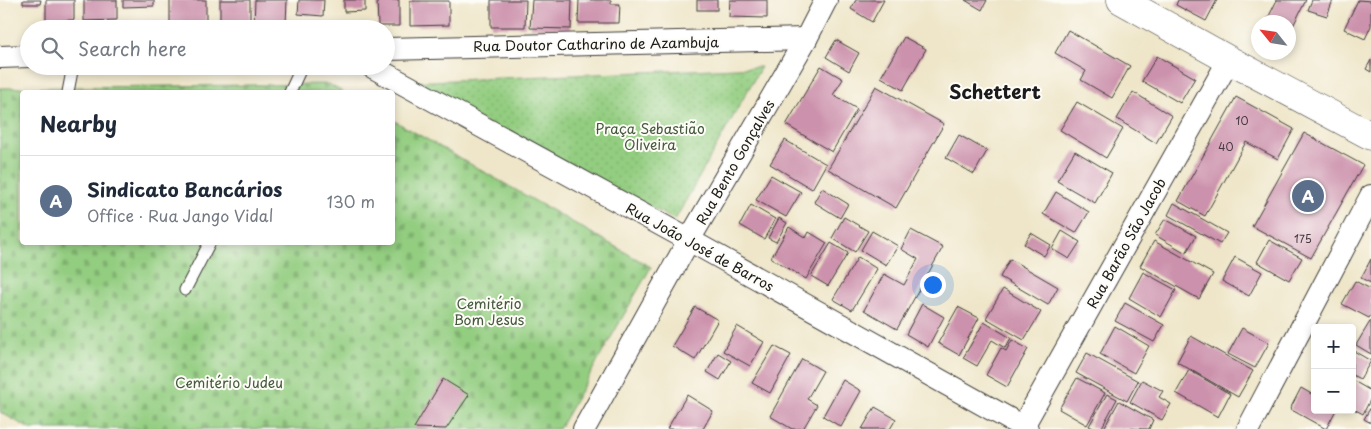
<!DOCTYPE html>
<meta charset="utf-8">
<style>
:root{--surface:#fff;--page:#f6f6f7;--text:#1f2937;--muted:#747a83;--line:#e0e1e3;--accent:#7c3aed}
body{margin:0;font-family:"Playpen Sans",sans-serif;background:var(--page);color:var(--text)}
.controls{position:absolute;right:15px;bottom:15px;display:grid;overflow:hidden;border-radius:5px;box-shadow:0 2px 8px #0003}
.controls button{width:45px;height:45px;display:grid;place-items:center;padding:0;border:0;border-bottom:1px solid var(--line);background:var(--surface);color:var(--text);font:25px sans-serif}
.compass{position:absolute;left:1251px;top:15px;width:45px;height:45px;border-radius:50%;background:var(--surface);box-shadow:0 2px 8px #0003;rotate:300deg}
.you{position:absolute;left:932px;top:284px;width:18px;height:18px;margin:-12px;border:4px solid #fff;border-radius:50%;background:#1a73e8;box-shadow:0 0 0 8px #1a73e833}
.badge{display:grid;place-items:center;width:32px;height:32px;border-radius:50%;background:var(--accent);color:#fff;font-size:16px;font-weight:700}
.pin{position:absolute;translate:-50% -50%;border:2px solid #fff;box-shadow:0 1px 5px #0006}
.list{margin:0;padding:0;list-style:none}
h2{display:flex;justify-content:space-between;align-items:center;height:65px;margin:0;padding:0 20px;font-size:21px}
h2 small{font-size:16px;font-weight:400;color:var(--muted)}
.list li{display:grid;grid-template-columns:32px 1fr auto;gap:15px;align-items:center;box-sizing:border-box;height:90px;padding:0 20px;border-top:1px solid var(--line)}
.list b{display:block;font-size:19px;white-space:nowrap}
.list p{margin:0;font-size:16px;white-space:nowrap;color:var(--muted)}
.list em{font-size:16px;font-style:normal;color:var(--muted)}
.icon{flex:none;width:28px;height:28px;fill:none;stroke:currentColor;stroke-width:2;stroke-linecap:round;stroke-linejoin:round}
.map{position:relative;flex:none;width:1371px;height:429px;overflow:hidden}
.search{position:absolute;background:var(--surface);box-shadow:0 2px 8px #0003;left:20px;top:20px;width:375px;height:55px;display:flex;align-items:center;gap:12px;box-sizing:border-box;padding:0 18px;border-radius:28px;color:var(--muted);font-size:19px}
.panel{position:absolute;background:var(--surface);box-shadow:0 2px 8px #0003;left:20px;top:90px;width:375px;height:155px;border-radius:5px}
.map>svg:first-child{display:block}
.cemetery{fill:url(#cemetery-stones);stroke:#58744e}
.park{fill:url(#park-dots);stroke:#58744e}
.building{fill:#cc91ac}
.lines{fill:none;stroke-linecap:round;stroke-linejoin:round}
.service-casing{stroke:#3c3a36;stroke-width:13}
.minor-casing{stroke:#3c3a36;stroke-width:24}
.tertiary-casing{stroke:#3c3a36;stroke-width:29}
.service{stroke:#fff;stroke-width:11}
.minor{stroke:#fff;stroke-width:22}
.tertiary{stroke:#fff;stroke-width:28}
.labels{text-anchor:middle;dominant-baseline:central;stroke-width:4;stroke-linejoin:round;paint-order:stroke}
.number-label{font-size:11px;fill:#483940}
.street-label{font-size:14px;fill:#1c1c1c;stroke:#fdfcf7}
.park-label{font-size:14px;fill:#465a3f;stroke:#fdfcf7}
.district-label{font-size:19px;font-weight:bold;fill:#1c1c1c;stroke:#fdfcf7}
</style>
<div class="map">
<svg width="1371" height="429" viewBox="0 0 1371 429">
<defs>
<pattern id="cemetery-stones" width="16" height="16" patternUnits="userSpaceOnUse" patternTransform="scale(1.25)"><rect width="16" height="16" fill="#93cd80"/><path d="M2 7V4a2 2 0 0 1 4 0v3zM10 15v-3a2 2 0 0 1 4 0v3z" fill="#7eaf6e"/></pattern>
<pattern id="park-dots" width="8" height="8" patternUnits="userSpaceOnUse" patternTransform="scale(1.25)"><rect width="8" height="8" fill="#93cd80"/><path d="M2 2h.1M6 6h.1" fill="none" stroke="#7eaf6e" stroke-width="1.8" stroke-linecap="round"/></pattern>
</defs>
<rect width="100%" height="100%" fill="#fdfcf7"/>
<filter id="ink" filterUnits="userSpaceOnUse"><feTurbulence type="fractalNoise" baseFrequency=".02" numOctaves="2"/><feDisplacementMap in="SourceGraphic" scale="10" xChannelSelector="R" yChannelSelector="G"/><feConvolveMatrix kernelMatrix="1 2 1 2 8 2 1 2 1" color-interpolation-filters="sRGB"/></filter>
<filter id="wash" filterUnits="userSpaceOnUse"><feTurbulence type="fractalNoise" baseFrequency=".0096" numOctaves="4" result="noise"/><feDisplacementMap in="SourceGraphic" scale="20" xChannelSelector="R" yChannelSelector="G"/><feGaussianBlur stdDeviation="1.12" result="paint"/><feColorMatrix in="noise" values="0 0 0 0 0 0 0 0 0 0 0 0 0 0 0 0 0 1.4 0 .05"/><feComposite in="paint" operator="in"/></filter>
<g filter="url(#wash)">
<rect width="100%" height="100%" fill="#efe6c9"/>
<!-- cemetery -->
<path class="cemetery" d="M328,84L343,92H22V242H392L393,120L651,267L559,429H30L0,412V88Z"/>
<!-- park -->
<path class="park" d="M761,67L675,220L407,82Z"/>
<g id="blocks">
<!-- building -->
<g class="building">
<path d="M23,0H41L40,4H23Z"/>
<path d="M46,0H74V20L46,21Z"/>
<path d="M84,0H117V20L84,21Z"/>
<path d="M123,0H154V6L123,7Z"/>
<rect x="170" y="0" width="36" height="24"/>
<path d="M220,0H250V24L220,25Z"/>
<path d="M255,0H287L286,24H254Z"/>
<path d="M299,0H324L323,16L298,14Z"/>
<path d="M344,0H365V11L344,12Z"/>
<path d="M377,0H399V26H378Z"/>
<path d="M491,0H526L525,27H491Z"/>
<path d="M532,0H572L571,29L530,28Z"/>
<path d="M579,0H611V4H620L619,23H578Z"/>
<rect x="697" y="0" width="20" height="10"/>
<path d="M730,0H767V18L729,17Z"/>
<path d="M856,0H884L872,22L851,9Z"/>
<path d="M965,0H987L982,10Z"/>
<path d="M1178,0H1217L1206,21L1176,5Z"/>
<path d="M1277,0H1306L1288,36V22H1266Z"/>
<path d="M1312,0H1333L1327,16L1308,10Z"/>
<path d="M1358,0L1371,1V26L1365,39L1344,29Z"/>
<path d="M410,1H449V25L410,26Z"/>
<path d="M1068,30L1130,66L1112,98L1081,80L1086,71L1055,53Z"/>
<path d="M904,37L926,49L903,90L881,77Z"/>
<path d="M836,40L859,53L849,71L826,57Z"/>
<path d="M1157,56L1195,78L1180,103L1142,81Z"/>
<path d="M1371,60V72L1366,69Z"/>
<path d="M821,66L843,79L833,95L857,109L832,152L786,125Z"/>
<path d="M876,86L944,124L896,208L828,169Z"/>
<path d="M1133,92L1172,116L1156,143L1117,119Z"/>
<path d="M1236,97L1294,129L1278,159L1246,142L1205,216L1178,201Z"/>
<path d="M1077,102L1123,129L1106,158L1060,130Z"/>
<path d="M1304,133L1363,165L1311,258L1252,226Z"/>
<path d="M959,135L987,151L974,174L946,158Z"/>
<path d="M785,140L826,164L812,189L770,164Z"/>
<path d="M1075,151L1112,173L1095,203L1057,181Z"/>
<path d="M771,175L801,192L786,217L756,200Z"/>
<path d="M822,188L848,204L840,218L814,202Z"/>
<path d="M1056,192L1089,212L1076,233L1043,214Z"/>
<path d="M1174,203L1227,233L1220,244L1168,215Z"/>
<path d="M751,205L775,219L764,239L740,225Z"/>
<path d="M844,217L868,231L855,252L832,238Z"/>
<path d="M779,218L787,223L776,242L768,238Z"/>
<path d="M1165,219L1196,236L1186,253L1155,235Z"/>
<path d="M789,227L806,238L809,232L827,243L806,279L771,258Z"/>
<path d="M911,230L943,247L897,329L864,310L884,274L904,285L918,259L901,249Z"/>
<path d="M872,231L898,246L886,265L861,250Z"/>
<path d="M1062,231L1080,242L1069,259L1052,249Z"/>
<path d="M1031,233L1051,245L1044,256L1024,244Z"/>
<path d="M1269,240L1302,258L1289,280L1257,262Z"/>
<path d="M1154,241L1213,274L1199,299L1140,266Z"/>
<path d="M831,243L848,253L828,286L811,276Z"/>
<path d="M858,257L877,269L852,310L833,299Z"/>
<path d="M1235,257L1262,272L1249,296L1222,281Z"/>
<path d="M1010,259L1058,287L1048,305L1000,277Z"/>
<path d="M1371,259V283L1361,278Z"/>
<path d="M1143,272L1176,290L1161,317L1129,298Z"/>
<path d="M1355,281L1371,289V315L1369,318L1342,304Z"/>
<path d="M1003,289L1041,312L1024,340L986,318Z"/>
<path d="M1125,303L1164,325L1154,342L1115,321Z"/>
<path d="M922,304L944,317L928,347L906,334Z"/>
<path d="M695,307L718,320L695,360L672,346Z"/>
<path d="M958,307L979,318L959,355L938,343Z"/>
<path d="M1371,320V354L1356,345Z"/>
<path d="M984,322L1011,338L1005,348L992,340L977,366L963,358Z"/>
<path d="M737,326L764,342L750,366L723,351Z"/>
<path d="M1115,326L1149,346L1134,373L1100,354Z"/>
<path d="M1242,328L1269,343L1255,368L1228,354Z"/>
<path d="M1191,336L1253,371L1238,397L1177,362Z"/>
<path d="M1012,340L1028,349L1007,387L986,375L1001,348L1006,351Z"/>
<path d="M774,346L791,355L770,393L752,383Z"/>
<path d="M1352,350L1371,361L1360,379L1352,375Z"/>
<path d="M718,353L731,361L720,380L707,372Z"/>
<path d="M1087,353L1138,381L1127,401L1076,373Z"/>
<path d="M802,359L823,371L807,399L817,405L803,429H792L770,416Z"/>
<path d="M1189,370L1230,394L1218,417L1176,393Z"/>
<path d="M1077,378L1105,393L1087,425L1059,409Z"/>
<path d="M443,379L469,395L446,429L414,428Z"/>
<path d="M843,380L861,391L841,427L823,416Z"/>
<path d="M1142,380L1163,391L1159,397L1171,404L1162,420L1130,402Z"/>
<path d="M1352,380L1371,391V398L1363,414L1352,408Z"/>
<path d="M1301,388L1315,396V410H1336L1326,429L1290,409Z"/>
<path d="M1107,394L1117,399L1101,429H1095L1089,426Z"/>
<path d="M687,395L713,411L703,429H667Z"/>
<path d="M1119,401L1153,420L1149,429L1104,428Z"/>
<path d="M875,407L896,419L890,429H862Z"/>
<path d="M1371,407V423L1364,419Z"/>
</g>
</g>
</g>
<g filter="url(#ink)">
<use href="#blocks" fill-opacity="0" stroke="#3c3a36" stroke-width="1"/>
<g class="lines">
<defs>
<g id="service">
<path d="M68,92L73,66"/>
<path d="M290,92L302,66"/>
<path d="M185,290L210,242"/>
</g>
<g id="minor">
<path d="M386,49L806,39"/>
<path d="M0,57L29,56"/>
<path d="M371,66L689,240L1027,429"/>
<path d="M1023,426L1229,60"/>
<path d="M584,429L689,240L806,39L826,0"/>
<path d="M1248,429L1371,196"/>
</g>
<path id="tertiary" d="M1121,0L1229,60L1371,136"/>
</defs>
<!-- service casing -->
<use href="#service" class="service-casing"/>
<!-- minor casing -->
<use href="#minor" class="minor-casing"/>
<!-- tertiary casing -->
<use href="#tertiary" class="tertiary-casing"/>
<!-- service -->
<use href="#service" class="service"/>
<!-- minor -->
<use href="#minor" class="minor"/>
<!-- tertiary -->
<use href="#tertiary" class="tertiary"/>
</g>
</g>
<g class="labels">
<!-- number labels -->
<g class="number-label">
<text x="1242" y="120">10</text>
<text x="1226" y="146">40</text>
<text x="1303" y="238">175</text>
</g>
<!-- street labels -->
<g class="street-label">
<text transform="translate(596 44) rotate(-1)">Rua Doutor Catharino de Azambuja</text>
<text transform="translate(735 162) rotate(-60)">Rua Bento Gonçalves</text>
<text transform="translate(1126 243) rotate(-61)">Rua Barão São Jacob</text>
<text transform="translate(700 247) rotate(29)">Rua João José de Barros</text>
</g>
<!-- park labels -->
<g class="park-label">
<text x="650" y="128">Praça Sebastião<tspan x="650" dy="16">Oliveira</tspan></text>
<text x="489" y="303">Cemitério<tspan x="489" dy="16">Bom Jesus</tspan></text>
<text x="229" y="382">Cemitério Judeu</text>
</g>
<!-- district labels -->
<g class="district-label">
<text x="995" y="91">Schettert</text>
</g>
</g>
</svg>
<div class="controls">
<button>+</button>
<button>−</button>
</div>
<svg class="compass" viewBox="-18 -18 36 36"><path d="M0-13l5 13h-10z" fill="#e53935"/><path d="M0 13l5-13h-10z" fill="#747a83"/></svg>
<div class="you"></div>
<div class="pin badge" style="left:1308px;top:196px;background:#5c6f8a">A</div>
<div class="search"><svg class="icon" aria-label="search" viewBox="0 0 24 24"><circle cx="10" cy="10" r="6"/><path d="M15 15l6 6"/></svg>Search here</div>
<section class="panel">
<h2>Nearby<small></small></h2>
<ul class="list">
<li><span class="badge" style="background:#5c6f8a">A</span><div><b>Sindicato Bancários</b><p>Office · Rua Jango Vidal</p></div><em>130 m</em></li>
</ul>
</section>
</div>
